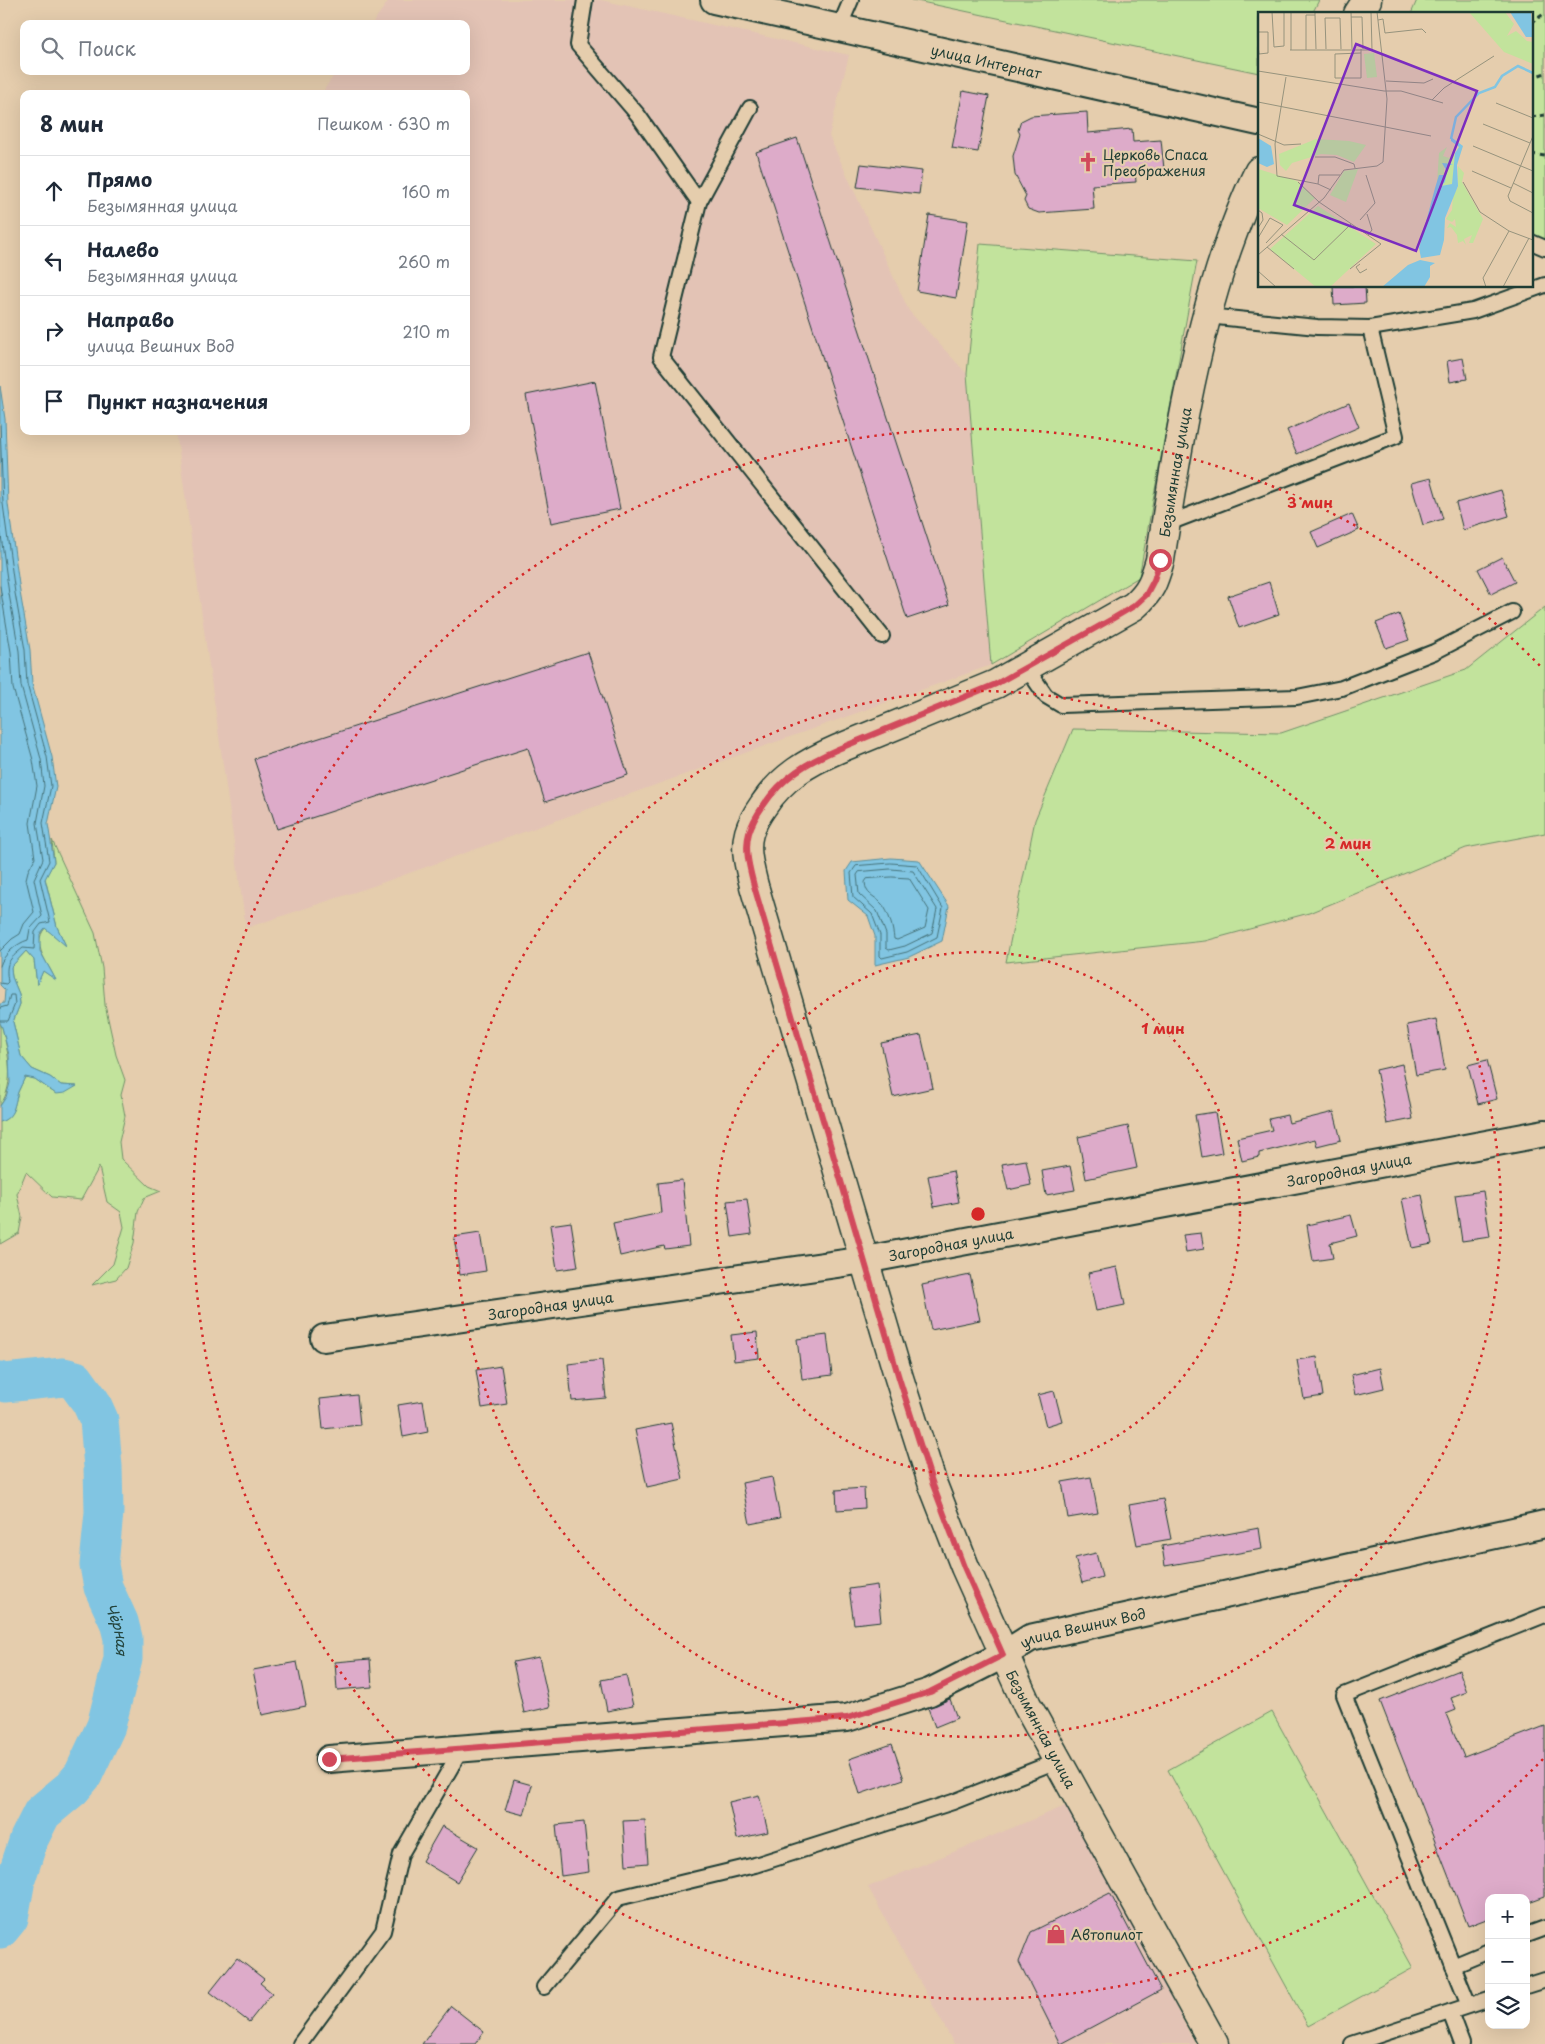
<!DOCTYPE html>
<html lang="ru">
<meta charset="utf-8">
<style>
:root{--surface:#fff;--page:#f6f6f7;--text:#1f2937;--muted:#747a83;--line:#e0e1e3}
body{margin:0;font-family:"Playpen Sans",sans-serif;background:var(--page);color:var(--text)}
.controls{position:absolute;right:15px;bottom:15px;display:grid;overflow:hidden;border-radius:10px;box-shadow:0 5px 20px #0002}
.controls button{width:45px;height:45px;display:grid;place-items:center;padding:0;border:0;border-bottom:1px solid var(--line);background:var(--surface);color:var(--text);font:25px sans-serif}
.stop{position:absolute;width:15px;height:15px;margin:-11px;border:4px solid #d1495b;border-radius:50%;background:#fff}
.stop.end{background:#d1495b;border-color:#fff;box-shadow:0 1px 5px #0008}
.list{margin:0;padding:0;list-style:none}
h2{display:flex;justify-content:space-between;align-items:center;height:65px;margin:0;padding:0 20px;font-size:21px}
h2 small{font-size:16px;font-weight:400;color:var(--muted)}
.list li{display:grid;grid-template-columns:32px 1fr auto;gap:15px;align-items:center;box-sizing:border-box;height:70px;padding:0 20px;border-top:1px solid var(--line)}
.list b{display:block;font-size:19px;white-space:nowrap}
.list p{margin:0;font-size:16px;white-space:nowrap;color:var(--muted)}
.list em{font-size:16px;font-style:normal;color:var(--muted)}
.icon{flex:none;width:28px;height:28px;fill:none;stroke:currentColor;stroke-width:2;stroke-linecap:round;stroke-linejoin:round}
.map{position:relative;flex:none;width:1545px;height:2044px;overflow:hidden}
.search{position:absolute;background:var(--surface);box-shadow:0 5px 20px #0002;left:20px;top:20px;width:450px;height:55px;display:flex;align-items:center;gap:12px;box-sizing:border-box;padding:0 18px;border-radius:10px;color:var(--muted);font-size:19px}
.panel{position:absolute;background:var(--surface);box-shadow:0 5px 20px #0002;left:20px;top:90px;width:450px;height:345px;border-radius:10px}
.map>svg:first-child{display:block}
.built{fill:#e3c3b5}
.green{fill:#c2e39c;stroke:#709068}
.water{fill:#81c5e2;stroke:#5a8f9c}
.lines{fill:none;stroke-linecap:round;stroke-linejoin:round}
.shore{stroke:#46737a;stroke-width:1}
.river{stroke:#81c5e2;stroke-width:39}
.building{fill:#ddabc9;stroke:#1f3d34}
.lane-casing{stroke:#1f3d34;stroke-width:18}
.street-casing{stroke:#1f3d34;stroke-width:30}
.secondary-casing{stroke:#1f3d34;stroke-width:31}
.path{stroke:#1f3d34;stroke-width:3;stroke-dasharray:5 4;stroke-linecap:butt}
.lane{stroke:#e5cdad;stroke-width:14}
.street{stroke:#e5cdad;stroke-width:26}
.secondary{stroke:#e5cdad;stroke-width:28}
.route{stroke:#d1495b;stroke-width:6}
.ring{fill:none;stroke:#d62828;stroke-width:2.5;stroke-dasharray:2.5 5}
.labels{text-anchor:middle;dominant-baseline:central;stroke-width:4.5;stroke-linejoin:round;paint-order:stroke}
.street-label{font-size:14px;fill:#1f3d34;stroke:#e5cdad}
.poi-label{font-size:14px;fill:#1f3d34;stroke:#e5cdad;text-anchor:start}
.water-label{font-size:15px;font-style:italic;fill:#24443d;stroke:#e5cdad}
.inset-river{fill:none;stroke:#81c5e2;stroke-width:2.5}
.inset-road{fill:none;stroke:#96937d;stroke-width:1}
.view{fill:#7b2cbf;fill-opacity:0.15;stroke:#7b2cbf;stroke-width:2.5}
.inset-edge{fill:none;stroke:#1f3d34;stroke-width:2.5}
.centre{fill:#d62828;stroke:#e5cdad;stroke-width:2.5}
.ring-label{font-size:15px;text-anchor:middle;font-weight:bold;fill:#d62828;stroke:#e5cdad;stroke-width:4.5;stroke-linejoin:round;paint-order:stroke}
</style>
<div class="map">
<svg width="1545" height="2044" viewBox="0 0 1545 2044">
<rect width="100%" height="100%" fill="#e5cdad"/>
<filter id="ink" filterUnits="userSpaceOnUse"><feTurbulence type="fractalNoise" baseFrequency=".02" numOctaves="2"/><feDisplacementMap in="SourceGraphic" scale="10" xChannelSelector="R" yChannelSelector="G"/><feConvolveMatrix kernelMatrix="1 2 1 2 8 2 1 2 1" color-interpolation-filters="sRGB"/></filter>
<g filter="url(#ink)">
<!-- built -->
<g class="built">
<path d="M389,0H601L849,55L829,136L909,311L967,374L991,665L373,886L246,928L176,431H466V94H321L337,71H466V24H372Z"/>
<path d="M1070,1804L1195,2044H954L868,1887Z"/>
</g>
<!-- green -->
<g class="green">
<path d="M912,0H1319L1312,14H1259V73Z"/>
<path d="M1417,0H1545V248L1531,242V14H1411Z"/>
<path d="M980,244L1197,261L1139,577L991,665L967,374Z"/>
<path d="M1545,607V833L1466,848L1309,913L1205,941L1006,962L1035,820L1073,729L1281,733L1466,670Z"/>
<path d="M52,840L95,933L102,968L105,1005L116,1055L125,1080L121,1095L125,1116L119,1142L121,1159L149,1186L161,1191L144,1198L138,1212L134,1243L126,1268L116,1279L92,1285L113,1264L124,1227L121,1212L107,1202L99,1167L81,1200L52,1197L26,1172L17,1194L22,1217L19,1233L0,1244V1122C15,1116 14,1105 18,1092C20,1087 23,1082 25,1077L35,1079L56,1094L76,1086L61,1085L50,1077L32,1069L21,1056L13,1022L20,1004L19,994L12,977L11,967L26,951L34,960L37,984L43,971L55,979C48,962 31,946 45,928L65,944L57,927L45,878L54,862Z"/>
<path d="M0,1023L2,1027C8,1053 16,1082 0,1106Z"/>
<path d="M1272,1712L1413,1968L1308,2026L1168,1770Z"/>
</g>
<!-- water -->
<g class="water">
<path d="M0,386L5,419L8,504L20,592L30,650L32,684L52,757L56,787L48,824L54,862L45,879L57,927L66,946L45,928L40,934V951L56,980L43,971L37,985L34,960L26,951L11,967L12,977L19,994L20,1004L13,1022L21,1056L32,1069L50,1077L61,1085L77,1086L65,1093L56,1094L35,1079L25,1077C23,1082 20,1087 18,1092C14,1105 15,1117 0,1122V1106L6,1097L10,1083L9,1055L2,1027L0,1023V1004L4,1003L5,990L0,985Z"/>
<path d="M891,858L919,860L949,906L942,941L909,957L875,965V936L868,916L848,900L846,871L852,862Z"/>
<path d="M69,1366C93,1379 94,1396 99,1420C89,1410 80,1396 69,1388C52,1377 20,1393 0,1393V1367L15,1370L62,1371Z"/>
</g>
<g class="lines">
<!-- shore -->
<g class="shore">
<path d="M0,425L3,504L15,593L25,650L27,684L47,757L51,786L43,823L49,861L40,879L50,922L41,924L35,932L34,949L23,948C8,960 5,963 8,982L6,984L0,983"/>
<path d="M0,528L9,594L19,651L21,686L41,759L44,786L37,823L43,859L34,879L42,916L30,929L28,940C17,943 3,955 0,966"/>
<path d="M0,586L11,652L13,688L33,760L37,786L30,823L35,858L28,871L26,879L34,912L24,924L20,934L12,939L0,951"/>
<path d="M891,863L917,865L943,908L937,937L907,952L882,958L880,956V935L872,914L853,897L851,873L856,866Z"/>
<path d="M891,869L913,871L937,909L932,933L905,946L889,950L886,948V934L877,911L859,894L857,875L859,872Z"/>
<path d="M892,877L909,878L929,910L925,928L897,940L894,939C893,928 889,912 882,904C873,894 866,896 865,882L867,879Z"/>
<path d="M0,1008L7,1006L10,995H14L15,1004L8,1021H0"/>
<path d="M0,1372L15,1375L42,1376L44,1378L42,1380L10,1388H0"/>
<path d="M70,1372C78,1376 90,1389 88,1398H85L71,1384L61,1380L62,1376Z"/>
</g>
<!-- river -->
<path class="river" id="s1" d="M0,1381L5,1383L63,1377L75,1380L91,1402L99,1420L103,1467L104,1512L99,1565L103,1587L119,1622L123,1638V1659L106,1726L83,1775L72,1788L42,1813L29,1839L16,1879L9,1918L0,1929"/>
</g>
<!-- building -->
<g class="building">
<path d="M963,91L989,96L978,152L952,148Z"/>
<path d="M1087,112L1088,133L1132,129L1133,142L1161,140L1164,169L1135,171L1136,182L1092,185L1094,209L1039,213L1028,209L1024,201L1026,196L1015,175L1013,156L1020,134L1018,130L1021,121L1031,116Z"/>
<path d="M797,138L949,605L907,619L756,152Z"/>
<path d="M861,164L922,171L919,194L857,187Z"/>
<path d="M929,215L968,221L956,298L917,291Z"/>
<path d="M1333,286H1365L1366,303L1334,305Z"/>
<path d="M1463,358L1467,379L1450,382L1447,361Z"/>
<path d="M595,381L620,509L551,523L526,395Z"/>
<path d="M1349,403L1359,427L1297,454L1287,430Z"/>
<path d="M1431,478L1443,519L1423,525L1411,483Z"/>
<path d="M1501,490L1509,516L1463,530L1456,503Z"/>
<path d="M1352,514L1359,530L1318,548L1311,532Z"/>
<path d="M1502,557L1515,582L1491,594L1478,569Z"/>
<path d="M1269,582L1279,614L1239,628L1228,596Z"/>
<path d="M1399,614L1409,640L1386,648L1376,623Z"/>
<path d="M588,652L628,775L545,802L528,748L277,829L254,759Z"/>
<path d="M1436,1019L1445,1070L1416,1075L1407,1025Z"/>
<path d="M921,1035L933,1088L893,1097L881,1043Z"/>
<path d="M1487,1060L1497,1099L1478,1104L1468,1065Z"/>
<path d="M1402,1064L1413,1119L1387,1124L1376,1070Z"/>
<path d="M1215,1112L1222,1153L1202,1157L1195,1115Z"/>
<path d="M1334,1112L1341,1140L1317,1146L1315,1139L1259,1153V1157L1242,1161L1237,1138L1272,1130L1269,1119L1287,1115L1289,1123Z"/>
<path d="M1128,1126L1137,1168L1086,1179L1078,1137Z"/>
<path d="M1026,1160L1031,1185L1008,1190L1002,1164Z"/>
<path d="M1070,1166L1075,1190L1046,1195L1042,1171Z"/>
<path d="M953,1171L959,1202L934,1207L928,1176Z"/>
<path d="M682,1180L689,1246L665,1249L664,1246L620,1256L613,1223L661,1213L658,1183Z"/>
<path d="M1483,1191L1490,1237L1462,1241L1455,1195Z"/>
<path d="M1422,1195L1432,1244L1412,1248L1402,1199Z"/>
<path d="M747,1199L752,1234L732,1237L727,1201Z"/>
<path d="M1351,1215L1357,1236L1330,1243L1333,1258L1313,1261L1307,1225Z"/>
<path d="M571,1222L578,1267L557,1270L550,1225Z"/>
<path d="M480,1233L486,1271L460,1275L454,1237Z"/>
<path d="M1201,1233L1204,1249L1186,1252L1183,1235Z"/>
<path d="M1117,1267L1125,1305L1096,1311L1088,1273Z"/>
<path d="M970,1275L980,1320L931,1330L922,1285Z"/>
<path d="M757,1332L759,1358L734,1361L731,1335Z"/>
<path d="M827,1335L832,1375L802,1379L797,1339Z"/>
<path d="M1317,1357L1323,1396L1304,1399L1297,1360Z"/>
<path d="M602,1360L606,1398L572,1401L568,1364Z"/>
<path d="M501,1366L507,1404L482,1408L476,1370Z"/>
<path d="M1380,1368L1384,1388L1355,1395L1351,1375Z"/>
<path d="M1054,1391L1062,1421L1046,1426L1038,1395Z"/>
<path d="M357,1395L360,1425L323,1429L320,1399Z"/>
<path d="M423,1401L428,1432L403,1437L398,1405Z"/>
<path d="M671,1423L683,1479L647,1487L635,1430Z"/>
<path d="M772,1477L780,1518L750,1524L742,1483Z"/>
<path d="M1091,1477L1098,1513L1068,1518L1062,1482Z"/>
<path d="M864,1488L865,1508L837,1510L836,1490Z"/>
<path d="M1163,1499L1171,1539L1137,1545L1129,1505Z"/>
<path d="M1259,1528L1262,1549L1165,1566L1162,1546Z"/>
<path d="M1096,1553L1102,1577L1082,1583L1075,1558Z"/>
<path d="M877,1585L881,1621L854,1624L849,1589Z"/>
<path d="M539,1657L550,1707L524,1713L513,1662Z"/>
<path d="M370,1659L372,1687L337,1690L335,1662Z"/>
<path d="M297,1662L306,1706L262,1715L253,1670Z"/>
<path d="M1459,1670L1467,1692L1451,1698L1456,1710L1446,1714L1464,1757L1545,1726V1896L1526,1903V1898H1489V1918L1468,1926L1380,1701Z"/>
<path d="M626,1675L633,1706L607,1711L601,1680Z"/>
<path d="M950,1699L957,1718L935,1727L928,1708Z"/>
<path d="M892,1744L904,1779L860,1794L849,1759Z"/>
<path d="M514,1780L532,1785L524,1815L505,1810Z"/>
<path d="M759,1795L768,1832L737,1839L729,1802Z"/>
<path d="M645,1820L648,1863L626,1865L623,1821Z"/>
<path d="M584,1822L589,1872L561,1876L556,1825Z"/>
<path d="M442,1826L478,1847L457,1882L422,1861Z"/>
<path d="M1110,1893L1161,1990L1060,2044L1019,1962L1031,1932Z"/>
<path d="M237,1958L264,1979L260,1983L272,1993L249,2022L210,1992Z"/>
<path d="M451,2006L484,2032L475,2044H422Z"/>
</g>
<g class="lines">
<defs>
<g id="lane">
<path d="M585,0L578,45L638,115L699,202"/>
<path d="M839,28L851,0"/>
<path d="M750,108L699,202L661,357L882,636"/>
<path d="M1531,242L1545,248"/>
<path d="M1207,316L1317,327L1370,328L1473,311L1545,285"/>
<path d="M1166,524L1396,436L1370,328"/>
<path d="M1026,667L1046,696L1061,705L1297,697L1342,688L1434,652L1512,612"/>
<path d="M1526,1935L1545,1928"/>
<path d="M1453,1966L1489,1951"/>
<path d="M1526,1986L1545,1980"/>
<path d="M544,1987L618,1898L755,1865L953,1802L1057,1761"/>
<path d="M1469,2005L1344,1695L1545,1615"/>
<path d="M1450,2012L1462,2044"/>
<path d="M300,2044L383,1931L401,1854L462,1748"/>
<path d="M1352,2044L1489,1999"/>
</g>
<g id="street">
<path id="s2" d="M714,0L1259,122"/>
<path id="s3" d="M324,1338L865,1260L1545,1133"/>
<path id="s4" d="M329,1759L847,1718L930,1692L1003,1655L1030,1638L1545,1524"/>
</g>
<g id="secondary">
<path d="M1358,14L1367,0"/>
<path id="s5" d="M1214,2044L1027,1705L965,1567L933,1485L899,1378L754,886C750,869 744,850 749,833C752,823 758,813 763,806C782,777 808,762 838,749L996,684L1134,606C1151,591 1154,581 1160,560C1176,456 1192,352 1226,252C1236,224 1245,198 1259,171"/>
</g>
</defs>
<!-- lane casing -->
<use href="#lane" class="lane-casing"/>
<!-- street casing -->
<use href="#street" class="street-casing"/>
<!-- secondary casing -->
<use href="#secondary" class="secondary-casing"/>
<!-- path -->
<g class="path">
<path d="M1531,23L1545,13"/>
<path d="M1531,78L1545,73"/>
<path d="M1531,117L1545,115"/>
<path d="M1531,154L1545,156"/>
</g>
<!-- lane -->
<use href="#lane" class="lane"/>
<!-- street -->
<use href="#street" class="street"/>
<!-- secondary -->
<use href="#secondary" class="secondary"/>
</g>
</g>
<g class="lines" filter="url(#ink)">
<!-- route -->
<path class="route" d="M329,1759L847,1718L930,1692L1003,1655L964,1567L933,1485L899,1378L754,886C750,869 744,850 749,833C752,823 758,813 763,806C782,777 808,762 838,749L996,684L1112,619L1134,606L1146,595L1154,580L1160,560"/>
</g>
<!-- distance rings -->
<g class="ring">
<circle cx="978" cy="1214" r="262"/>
<circle cx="978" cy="1214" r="523"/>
<path d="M1543 1759A785 785 0 1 1 1543 669"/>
</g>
<!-- icons -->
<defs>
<symbol id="church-bare" viewBox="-9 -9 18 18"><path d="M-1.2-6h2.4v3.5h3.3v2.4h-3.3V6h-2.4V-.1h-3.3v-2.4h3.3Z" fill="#d1495b" stroke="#e5cdad" stroke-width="2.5" paint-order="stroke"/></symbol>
<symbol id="shop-bare" viewBox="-9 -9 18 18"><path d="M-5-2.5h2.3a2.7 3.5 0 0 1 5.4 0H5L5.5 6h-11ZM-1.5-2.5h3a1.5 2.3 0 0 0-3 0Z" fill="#d1495b" stroke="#e5cdad" stroke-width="2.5" paint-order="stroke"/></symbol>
</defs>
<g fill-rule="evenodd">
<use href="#church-bare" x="1074" y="148" width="28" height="28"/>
<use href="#shop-bare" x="1042" y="1920" width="28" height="28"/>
</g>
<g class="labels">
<!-- street labels -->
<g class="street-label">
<text stroke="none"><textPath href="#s2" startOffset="279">улица Интернат</textPath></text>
<text stroke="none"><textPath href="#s5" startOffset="1904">Безымянная улица</textPath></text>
<text stroke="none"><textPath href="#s3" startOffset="1039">Загородная улица</textPath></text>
<text stroke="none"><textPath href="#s3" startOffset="634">Загородная улица</textPath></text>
<text stroke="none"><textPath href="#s3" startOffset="229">Загородная улица</textPath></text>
<text stroke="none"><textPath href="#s4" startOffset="774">улица Вешних Вод</textPath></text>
<text transform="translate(1041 1729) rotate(62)">Безымянная улица</text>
</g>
<!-- poi labels -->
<g class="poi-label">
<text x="1103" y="154">Церковь Спаса<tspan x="1103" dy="16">Преображения</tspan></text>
<text x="1071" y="1934">Автопилот</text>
</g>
<!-- water labels -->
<g class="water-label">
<text stroke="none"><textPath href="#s1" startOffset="336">Чёрная</textPath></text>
</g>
</g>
<!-- overview -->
<g transform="translate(1258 12)">
<rect width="275" height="275" fill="#e5cdad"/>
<path d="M211,0H247L256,12L249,24L258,19L269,29L275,30V52L246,40ZM116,41L119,65L109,66L106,42ZM58,127L91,129L108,133L96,150L79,143L63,142L34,151L28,159L22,153L21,142ZM189,135L185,144L191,146L196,141L197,146L194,172L184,174L191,152L186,153V163L183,162L179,172L181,141ZM200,154L206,161L204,170L225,207L215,231H211L214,223L206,227L208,233L205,229L200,231L199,223L193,215L189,216L192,211L198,215L197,207L194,210L188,207L194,198L195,184L200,175ZM0,157L39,169L57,186L29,213L0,196ZM100,157L88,190L72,183L86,159ZM60,194L118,232L72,275H58L12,237Z" fill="#c2e39c"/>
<path d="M252,0H273L275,25H268ZM193,125L205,134L199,153L200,174L187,206L186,228L182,243L163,246L161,236L177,176L181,163H186L188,158L184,151L195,152L190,154L187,170L183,174L194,172L197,141L201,135L193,129ZM0,126L13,134L16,152L9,155L0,151ZM162,248L177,251L172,254V265L166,275H124L150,253Z" fill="#81c5e2"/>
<path class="inset-river" d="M193,127L198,105L221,81L237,75L244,64L260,54L275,61"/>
<path class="inset-road" d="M14,0L16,35L26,34V0M33,0V38M93,0L94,37M57,3L58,37M93,5H104L105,37M120,8L125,7L127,21L164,17L168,21M0,20H10V41L1,42L0,33M68,37L67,6H82L83,37M103,37V66H77V42L103,41M32,38H114L113,0M48,38V3H57V0M0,59L126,79H143L185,91M28,65L17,132L19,164L60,172L73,178M128,69L166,71L175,67M174,88L186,76L236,44M0,90L173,124M238,91L275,106M225,112L272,131M0,122L26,133L43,132M275,124L250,184L252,189L275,201M215,134L275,159M57,145H77L96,152L97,156M214,159L253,176M40,170L61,190L123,232L92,257M205,170L222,200L251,219L275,228M255,171L275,181M60,172L61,163H82M0,198L4,201L5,208L0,216M109,202L114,218L110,223M102,208L117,191L108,163M23,222L56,248L93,212M0,226L12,206L25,213L8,231M9,235L36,257M0,243L66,186L86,158L119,154L125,150L129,87L119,0M102,252L98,255L102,261L109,257M0,259L18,275M228,275L225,266L251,219M245,275L271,226"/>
<path class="view" d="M98,32L219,79L158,239L36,193Z"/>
<rect width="275" height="275" class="inset-edge"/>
</g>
<circle cx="978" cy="1214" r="8" class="centre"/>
<g class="ring-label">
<text x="1310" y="508">3 мин</text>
<text x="1348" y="849">2 мин</text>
<text x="1163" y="1034">1 мин</text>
</g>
</svg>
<div class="controls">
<button>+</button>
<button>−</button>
<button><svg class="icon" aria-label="layers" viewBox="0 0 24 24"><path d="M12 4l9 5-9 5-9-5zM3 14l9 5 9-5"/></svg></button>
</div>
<div class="stop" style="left:1160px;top:560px"></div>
<div class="stop end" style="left:329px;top:1759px"></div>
<div class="search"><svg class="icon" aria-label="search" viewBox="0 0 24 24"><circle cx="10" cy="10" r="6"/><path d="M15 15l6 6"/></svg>Поиск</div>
<section class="panel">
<h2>8 мин<small>Пешком · 630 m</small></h2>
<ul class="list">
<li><svg class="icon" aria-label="ahead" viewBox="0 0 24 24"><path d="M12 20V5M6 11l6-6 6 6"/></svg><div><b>Прямо</b><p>Безымянная улица</p></div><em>160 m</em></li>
<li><svg class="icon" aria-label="left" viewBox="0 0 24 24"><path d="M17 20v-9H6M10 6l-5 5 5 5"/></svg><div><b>Налево</b><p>Безымянная улица</p></div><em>260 m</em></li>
<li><svg class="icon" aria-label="right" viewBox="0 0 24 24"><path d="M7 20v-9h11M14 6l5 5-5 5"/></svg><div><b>Направо</b><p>улица Вешних Вод</p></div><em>210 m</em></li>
<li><svg class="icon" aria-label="arrive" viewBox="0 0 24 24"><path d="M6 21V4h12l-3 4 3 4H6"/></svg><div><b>Пункт назначения</b></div></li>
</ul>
</section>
</div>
